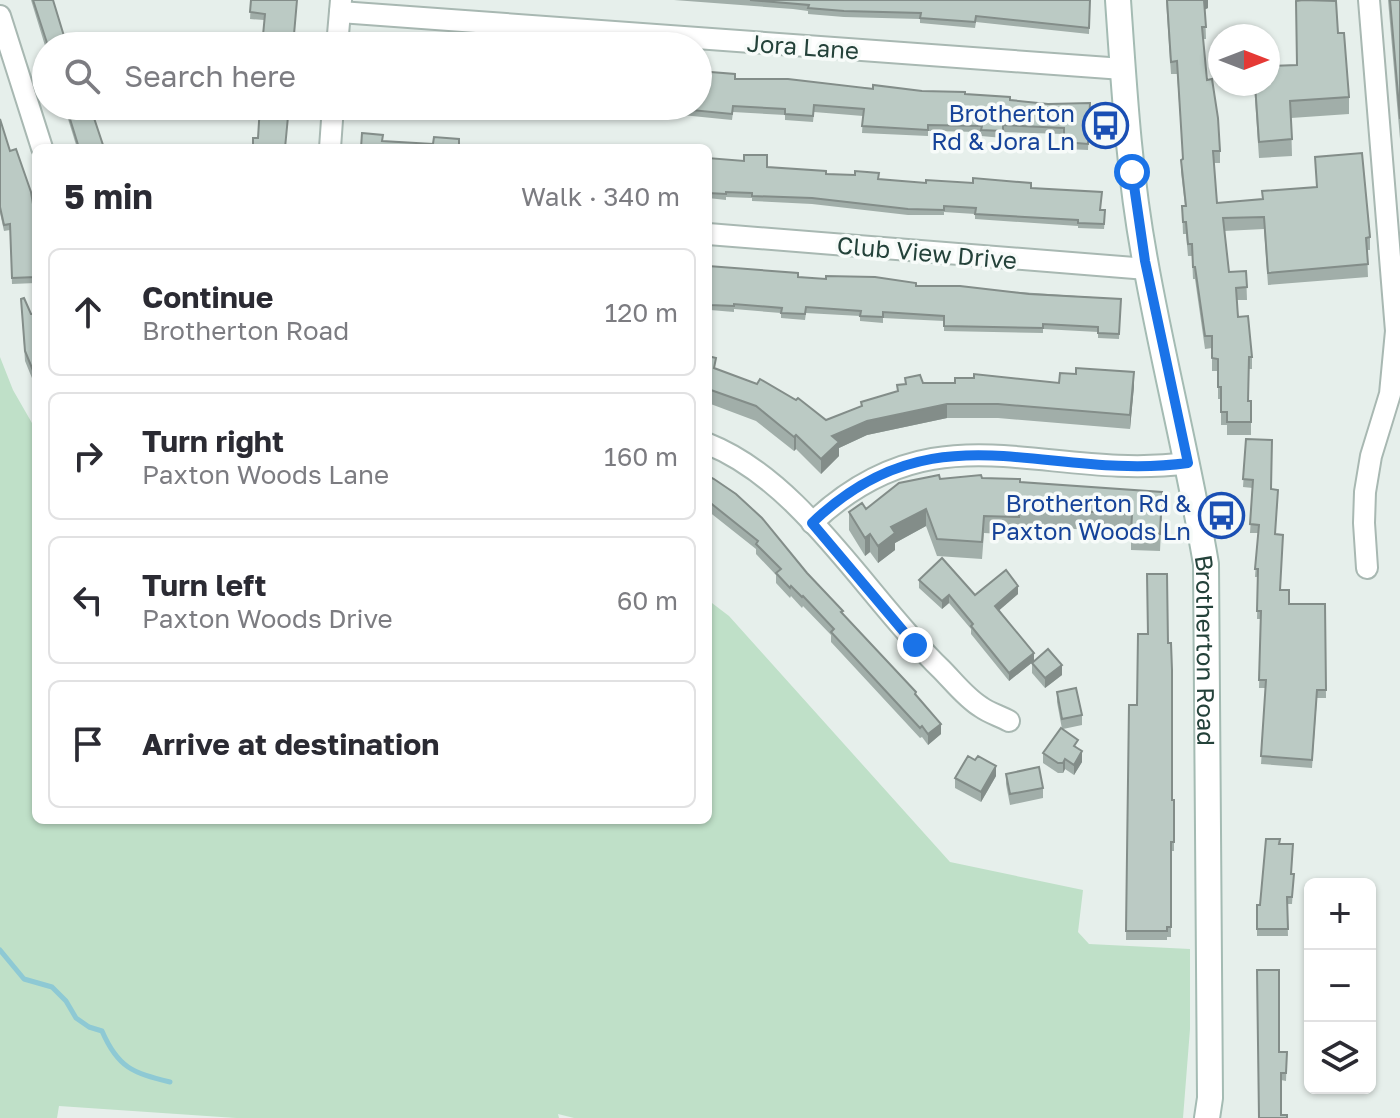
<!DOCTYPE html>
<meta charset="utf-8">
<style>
:root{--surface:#fff;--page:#f2f2f3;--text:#2b2b33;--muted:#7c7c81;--line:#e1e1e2}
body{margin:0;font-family:"Golos Text",sans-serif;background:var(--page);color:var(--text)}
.controls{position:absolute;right:24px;bottom:24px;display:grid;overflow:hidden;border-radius:12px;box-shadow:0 2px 6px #0004}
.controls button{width:72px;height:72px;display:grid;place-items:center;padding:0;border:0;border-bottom:2px solid var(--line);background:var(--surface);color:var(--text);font:40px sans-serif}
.compass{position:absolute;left:1208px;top:24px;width:72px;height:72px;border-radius:50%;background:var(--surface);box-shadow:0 2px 6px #0004;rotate:90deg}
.stop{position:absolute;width:24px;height:24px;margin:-18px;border:6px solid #1a73e8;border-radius:50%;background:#fff}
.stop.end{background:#1a73e8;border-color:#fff;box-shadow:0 2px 8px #0008}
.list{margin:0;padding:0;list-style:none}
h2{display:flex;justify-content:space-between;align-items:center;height:104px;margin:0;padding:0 32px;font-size:34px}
h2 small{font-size:26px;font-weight:400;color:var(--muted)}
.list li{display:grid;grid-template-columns:52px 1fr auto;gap:24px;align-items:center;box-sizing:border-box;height:128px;margin:0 16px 16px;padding:0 16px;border:2px solid var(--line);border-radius:12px}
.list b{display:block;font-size:30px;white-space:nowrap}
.list p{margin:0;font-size:26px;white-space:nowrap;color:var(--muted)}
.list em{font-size:26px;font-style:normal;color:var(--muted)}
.icon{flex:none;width:44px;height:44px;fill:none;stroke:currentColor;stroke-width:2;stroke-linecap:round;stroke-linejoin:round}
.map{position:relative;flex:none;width:1400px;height:1118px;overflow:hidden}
.search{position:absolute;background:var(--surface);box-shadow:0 2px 6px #0004;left:32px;top:32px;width:680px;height:88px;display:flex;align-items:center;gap:20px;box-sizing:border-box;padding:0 28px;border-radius:44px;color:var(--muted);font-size:30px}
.panel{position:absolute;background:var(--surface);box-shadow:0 2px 6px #0004;left:32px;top:144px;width:680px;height:680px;border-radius:12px}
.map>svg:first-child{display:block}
.green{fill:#bfe0c8}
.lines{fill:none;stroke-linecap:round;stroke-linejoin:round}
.stream{stroke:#8ec9d4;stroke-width:5}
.street-casing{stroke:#a8b8b2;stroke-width:24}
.secondary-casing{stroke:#a4bbb3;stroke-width:28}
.street{stroke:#fff;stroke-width:20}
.secondary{stroke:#fff;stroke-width:24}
.wall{fill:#a1aea9}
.shaded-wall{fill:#838d89}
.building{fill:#bbcac4;stroke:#838d89;stroke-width:2}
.route{stroke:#1a73e8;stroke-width:10}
.labels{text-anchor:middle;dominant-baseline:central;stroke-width:7;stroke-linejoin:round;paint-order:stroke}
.street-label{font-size:24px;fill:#24423a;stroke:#f7fbf9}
.transit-label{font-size:24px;fill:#164399;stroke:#f7fbf9;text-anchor:end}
</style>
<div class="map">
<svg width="1400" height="1118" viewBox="0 0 1400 1118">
<rect width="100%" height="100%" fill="#e6efeb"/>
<!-- green -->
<path class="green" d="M0,357L13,390L36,430V820H708V600L729,616L950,862L1083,890L1078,932L1089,944L1190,949V1029L1183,1118H574L558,1114L559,1118H236L59,1106L57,1118H0Z"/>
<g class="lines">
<!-- stream -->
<path class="stream" d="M0,950L24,979L52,987L66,1001L76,1018L89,1027L102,1031C118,1068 133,1073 170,1082"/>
<defs>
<g id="street">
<path d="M340,12L1123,69"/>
<path d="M0,16L42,148"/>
<path d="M337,46L341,0"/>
<path d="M330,148L333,106"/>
<path d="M708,234L1147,269"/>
<path d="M708,444C802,481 869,600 941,669C953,681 966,698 981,707C989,713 1000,716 1009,721"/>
<path d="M812,523C937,404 1044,482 1188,463"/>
<path d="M1367,568L1364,523L1365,492L1371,456L1390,394L1396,331L1369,0"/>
</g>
<g id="secondary">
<path id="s1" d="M1118,0C1124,87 1129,174 1145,260C1163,362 1189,462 1206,564L1210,1098L1207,1118"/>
</g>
</defs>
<!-- street casing -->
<use href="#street" class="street-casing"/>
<!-- secondary casing -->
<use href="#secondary" class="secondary-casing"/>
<!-- street -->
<use href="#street" class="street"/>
<!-- secondary -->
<use href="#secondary" class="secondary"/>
</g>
<!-- wall -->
<g class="wall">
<path d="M31,0H53L67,46H46V49Z"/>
<path d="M251,0H297L264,20L250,19Z"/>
<path d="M674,0H1090L1089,34L976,22L975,28L920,23V19L844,17L808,14V11L793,9Z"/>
<path d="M1166,0H1208V8L1205,9L1206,39H1203L1207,80L1220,151V163H1214L1217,203L1262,199L1317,187L1315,157L1370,237V250H1367L1368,277L1268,285L1264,229L1224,231L1229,272L1246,271L1247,300H1237L1238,317L1252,357V369H1249L1248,401H1251V435H1227V425H1221V399H1218V371H1212V348L1205,349L1195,279H1193L1192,256H1188L1186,234H1183L1182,206H1185L1181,172V160L1183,159L1177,74H1171Z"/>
<path d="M1388,0H1400V139Z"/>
<path d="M1338,33L1349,97V114L1291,118L1292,156L1259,158L1254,84H1268L1297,65Z"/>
<path d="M735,79L965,94L1048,104L1090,103L1088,150L1064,149V134L1003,132V138L981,136V132L928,131V136L862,133L863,116L814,112L813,122L785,120V115L733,112L732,120L632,110V106H698Z"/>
<path d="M64,106H90L104,148H77Z"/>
<path d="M560,106H575L574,113L560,112Z"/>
<path d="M0,119L10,151L36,222V283L12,284L10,230L4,231L0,213Z"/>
<path d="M708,158L767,167L879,179L926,183L1031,188L1101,210L1105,216L1104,229L1078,228V226L975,219V214L944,212V215H908L812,204L752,201V198L726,197V200L708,198Z"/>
<path d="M708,266L798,277L1121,299L1119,339L1098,338V332L1043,329V333L944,331V321L883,318V323L860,321V316L806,313L805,320L781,318V313L734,309V312L710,310L711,292H708Z"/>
<path d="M21,299L31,314H36L34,383L25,361Z"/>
<path d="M708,356L716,369L826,420L861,406V402L897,391V385L905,384V378L923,383H1059L1134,386L1130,429L998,418H947L867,435L839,448V456L821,474L796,449L794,451L756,421L708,403Z"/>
<path d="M1246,439L1271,489L1278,498L1275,534L1280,590L1289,604H1325L1326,698H1317L1312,768L1261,764L1266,688H1259L1261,619H1257L1258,577H1255L1258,533H1250L1253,488L1243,487Z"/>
<path d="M708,476L807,573L916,696L941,734L928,745L922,737L920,738L831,642V635L803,606L802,608L791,596L790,598L776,583V575L756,554V549L708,511Z"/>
<path d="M982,478L1020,482L1162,509L1160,551L1131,550V532L1019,526V535L984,533L982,559L937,556L926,526L895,543V550L878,563L870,552L865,556L849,530V512L866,509L940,479Z"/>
<path d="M919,580L975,595L1018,594L999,610L1034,661L1009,681L971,634V629L949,603L942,609L919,588Z"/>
<path d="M1032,663L1062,675L1045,688L1032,673Z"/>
<path d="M1057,692L1082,715V725L1063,729L1078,749L1082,762L1074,775L1065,769L1063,773H1058L1043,763V753L1062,729L1057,702Z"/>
<path d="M1129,705L1172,800H1174V851H1171V937H1167V940H1126Z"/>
<path d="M1006,774L1043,788V798L1010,805L1006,784Z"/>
<path d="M996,776L981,802L955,788V778Z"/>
<path d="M1279,844L1292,874H1294L1292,904H1287L1288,936H1257V905H1260Z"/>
<path d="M1279,1052H1287L1286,1081L1281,1080V1115L1258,1118Z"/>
</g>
<!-- shaded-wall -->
<g class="shaded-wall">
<path d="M1204,0H1208V8L1204,10Z"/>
<path d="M36,372V382L34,383V373Z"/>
<path d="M1134,372V386L1130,429V415Z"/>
<path d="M947,404V418L867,435L839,448V456L821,474V459L832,436L867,421Z"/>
<path d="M796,435V449L794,451V437Z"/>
<path d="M926,509V526L895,543V550L878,563V546L891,527Z"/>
<path d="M870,534V552L865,556V538Z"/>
<path d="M1018,586V594L995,614V606Z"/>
<path d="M949,595V603L942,609V601Z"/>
<path d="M1034,653V661L1009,681V673Z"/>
<path d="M1062,665V675L1045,688V678Z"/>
<path d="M941,724V734L928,745V734Z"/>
<path d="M1082,751V762L1074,775V765Z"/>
<path d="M1065,759V769L1063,773V763Z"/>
<path d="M996,766V776L981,802V792Z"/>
</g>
<!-- building -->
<g class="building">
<path d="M33,0H53L67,46H48Z"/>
<path d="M251,0H297L293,46H262L265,14L250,12Z"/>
<path d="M750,0H1090L1089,28L976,16L975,22L920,18L921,13L844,11L808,8L809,5Z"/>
<path d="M1167,0H1204L1206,27H1202L1207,80L1212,79L1218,118L1220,151H1213L1217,203L1263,199L1262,191L1317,187L1315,157L1362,153L1370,237L1366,238L1368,264L1268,273L1264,217L1223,218L1229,272L1246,271L1247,287L1236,288L1238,317L1248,316L1252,357H1249L1248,401H1251V422H1227V412H1221V387H1218V359L1212,358V336H1205L1195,267H1193L1192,244H1188L1186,222H1183L1182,206H1186L1181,160L1183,159L1177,61L1171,62Z"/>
<path d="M1303,0L1336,1L1338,33H1344L1349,97L1290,101L1292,139L1259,142L1255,84H1268V66L1297,65L1296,1Z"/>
<path d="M1390,0H1400V119Z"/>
<path d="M698,71L735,74V79H788L873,89V85L922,91L965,92V94L1010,97V100L1048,104L1090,103L1088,144L1064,142V128L1003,125V131L981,130L982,126L928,125V130L862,126L864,109L814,105L813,116L785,114V109L733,106L732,114L650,106H698Z"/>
<path d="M66,106H90L104,148H79Z"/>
<path d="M260,106H289L285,148H253V138H258Z"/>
<path d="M0,119L10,151L16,149L31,192L36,222V277L12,278L10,224L4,225L0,207Z"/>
<path d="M362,133L383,135L382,141L433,144L434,137L459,139V146L489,148H361Z"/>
<path d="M744,155H767V167L826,171V174L855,175V171L879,173L878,179L926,183V180L973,183V178L1031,183V188L1102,192L1100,210H1105L1104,224L1078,223V220L975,214L976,208L944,206V210L908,209L812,198L752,196V193L726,192V194L708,193V158L744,161Z"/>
<path d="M708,266L798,273V277L826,279V276L875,277L916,283V286H960L1029,294L1121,299L1119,334L1098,333V327L1043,324V328L944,326V316L883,312V317L860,316L861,311L806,307L805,314L781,313L782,308L734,304V306L710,305L711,287L708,286Z"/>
<path d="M24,298L31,314H36V372L34,373L25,351L21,299Z"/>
<path d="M708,356L716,358L714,368L757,384L760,379L796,400L798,398L826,420L862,406L861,402L898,391L897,385L906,384L905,378L920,375L923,383H955V378H974V374L1059,383L1060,373L1076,374V368L1134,372L1130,415L998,404H947L867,421L832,436L839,442L821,459L796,435L794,437L756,406L708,389Z"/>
<path d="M1246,439L1272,440L1271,489L1278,490L1275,534L1283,535L1280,590H1289V604H1325L1326,690H1317L1312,760L1261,756L1266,680H1259L1261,611H1257L1258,569H1255L1259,525L1250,524L1253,480L1243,479Z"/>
<path d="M939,475L940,479L981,475L982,478L1020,479V482L1162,492L1160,534L1131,533L1132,514L1019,508V517L984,516L982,542L937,539L926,509L891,527L895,533L878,546L870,534L865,538L849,512L862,503L866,509L899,483Z"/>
<path d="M708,476L714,479L736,494L762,518L807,573L843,611L841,612L916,692L915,694L941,724L928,734L922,726L920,728L831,632L834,629L803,596L802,597L791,586L790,588L776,573L781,569L756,544L758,541L708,501Z"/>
<path d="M942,558L975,595L1006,570L1018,586L995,606L1034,653L1009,673L971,626L973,624L949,595L942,601L919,580Z"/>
<path d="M1147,574H1167L1168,643H1171L1172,670V800H1174V842H1171V927H1167V931H1126L1129,705H1137L1138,634H1148Z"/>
<path d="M1048,649L1062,665L1045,678L1032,663Z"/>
<path d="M1076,688L1082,715L1062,719L1057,692Z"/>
<path d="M1061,728L1078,740L1074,746L1082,751L1074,765L1065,759L1063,763H1058L1043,753Z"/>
<path d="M968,756L975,760L978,756L996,766L981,792L955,778Z"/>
<path d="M1039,767L1043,788L1010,794L1006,774Z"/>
<path d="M1266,839H1280L1279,844H1293L1291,874H1294L1292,897H1287L1288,929H1257V905H1260Z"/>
<path d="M1257,970H1279V1052H1287L1286,1073H1281V1115H1287V1118H1259Z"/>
</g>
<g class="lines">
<!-- route -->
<path class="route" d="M915,645L812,523C936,404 1044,482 1188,463L1145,261L1132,172"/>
</g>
<!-- icons -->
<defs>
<symbol id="bus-ring" viewBox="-11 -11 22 22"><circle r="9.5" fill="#f7fbf9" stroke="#1a4fb4" stroke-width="1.5"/><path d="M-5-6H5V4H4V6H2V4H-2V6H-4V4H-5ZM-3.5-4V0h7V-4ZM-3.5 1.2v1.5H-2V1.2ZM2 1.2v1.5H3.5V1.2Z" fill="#1a4fb4"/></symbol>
</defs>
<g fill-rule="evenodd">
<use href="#bus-ring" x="1080" y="100" width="51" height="51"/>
<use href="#bus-ring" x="1196" y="490" width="51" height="51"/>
</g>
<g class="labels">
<!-- street labels -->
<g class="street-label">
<text transform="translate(803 46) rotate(4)">Jora Lane</text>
<text transform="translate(927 252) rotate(5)">Club View Drive</text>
<text stroke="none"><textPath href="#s1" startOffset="658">Brotherton Road</textPath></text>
</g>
<!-- transit labels -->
<g class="transit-label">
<text x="1075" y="112">Brotherton<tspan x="1075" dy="28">Rd &amp; Jora Ln</tspan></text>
<text x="1191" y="502">Brotherton Rd &amp;<tspan x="1191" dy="28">Paxton Woods Ln</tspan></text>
</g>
</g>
</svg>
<div class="controls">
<button>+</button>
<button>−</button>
<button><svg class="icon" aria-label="layers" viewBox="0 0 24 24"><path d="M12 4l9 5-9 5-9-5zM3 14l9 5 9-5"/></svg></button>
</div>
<svg class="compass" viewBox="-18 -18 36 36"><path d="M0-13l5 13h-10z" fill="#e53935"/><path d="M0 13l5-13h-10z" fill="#7c7c81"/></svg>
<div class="stop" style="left:1132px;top:172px"></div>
<div class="stop end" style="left:915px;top:645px"></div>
<div class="search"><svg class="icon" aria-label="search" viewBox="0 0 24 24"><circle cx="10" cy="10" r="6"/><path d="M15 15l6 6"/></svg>Search here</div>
<section class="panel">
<h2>5 min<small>Walk · 340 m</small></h2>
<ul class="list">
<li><svg class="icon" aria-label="ahead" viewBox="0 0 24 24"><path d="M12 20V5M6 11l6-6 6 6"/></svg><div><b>Continue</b><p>Brotherton Road</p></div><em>120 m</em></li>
<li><svg class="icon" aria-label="right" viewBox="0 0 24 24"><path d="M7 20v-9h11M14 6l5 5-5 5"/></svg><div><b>Turn right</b><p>Paxton Woods Lane</p></div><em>160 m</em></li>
<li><svg class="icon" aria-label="left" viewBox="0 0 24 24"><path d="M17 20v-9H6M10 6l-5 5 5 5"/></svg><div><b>Turn left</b><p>Paxton Woods Drive</p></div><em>60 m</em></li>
<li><svg class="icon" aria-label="arrive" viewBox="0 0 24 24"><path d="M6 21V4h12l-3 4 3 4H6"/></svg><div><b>Arrive at destination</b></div></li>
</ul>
</section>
</div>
